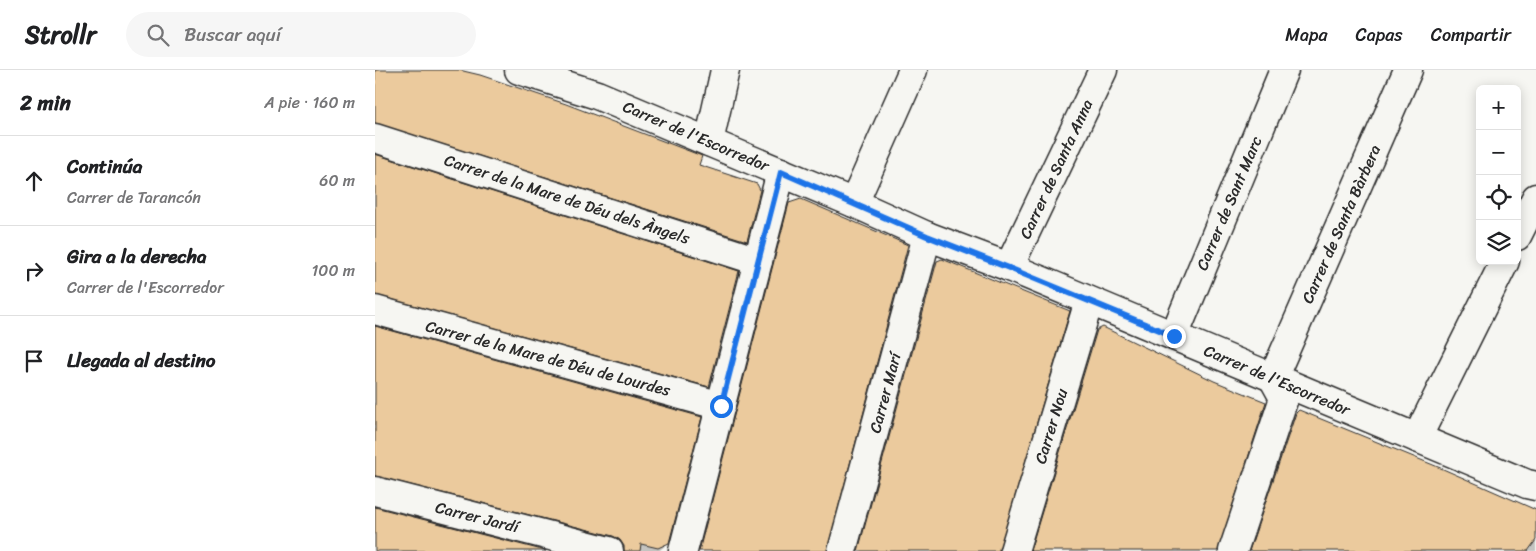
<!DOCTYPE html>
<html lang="es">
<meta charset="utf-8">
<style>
:root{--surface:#fff;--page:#f6f6f6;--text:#202124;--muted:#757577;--line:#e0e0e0}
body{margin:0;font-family:Sriracha,sans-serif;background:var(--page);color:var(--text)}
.controls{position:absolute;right:15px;top:15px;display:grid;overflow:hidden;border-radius:8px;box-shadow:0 2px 12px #0003}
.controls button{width:45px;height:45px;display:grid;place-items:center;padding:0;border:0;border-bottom:1px solid var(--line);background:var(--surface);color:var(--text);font:25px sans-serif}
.stop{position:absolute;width:15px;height:15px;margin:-11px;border:4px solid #1a73e8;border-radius:50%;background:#fff}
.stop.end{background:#1a73e8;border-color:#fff;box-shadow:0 1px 5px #0008}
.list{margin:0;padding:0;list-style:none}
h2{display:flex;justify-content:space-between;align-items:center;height:65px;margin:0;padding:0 20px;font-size:21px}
h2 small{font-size:16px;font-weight:400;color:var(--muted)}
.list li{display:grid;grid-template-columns:32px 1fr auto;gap:15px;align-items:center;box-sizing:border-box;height:90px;padding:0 20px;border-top:1px solid var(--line)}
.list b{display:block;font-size:19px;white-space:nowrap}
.list p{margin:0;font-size:16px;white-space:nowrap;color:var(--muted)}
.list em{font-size:16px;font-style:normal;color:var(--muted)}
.icon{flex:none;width:28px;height:28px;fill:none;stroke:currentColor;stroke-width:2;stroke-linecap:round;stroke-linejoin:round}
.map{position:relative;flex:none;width:1161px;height:481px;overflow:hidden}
header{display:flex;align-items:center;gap:30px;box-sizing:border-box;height:70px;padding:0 25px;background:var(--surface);border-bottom:1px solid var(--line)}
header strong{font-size:24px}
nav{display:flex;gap:28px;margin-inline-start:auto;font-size:18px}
.search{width:350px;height:45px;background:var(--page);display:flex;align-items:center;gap:12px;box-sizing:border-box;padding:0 18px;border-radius:28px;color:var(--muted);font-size:19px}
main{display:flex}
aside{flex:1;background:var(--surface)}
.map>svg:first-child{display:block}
.shadow{fill:#0003}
.building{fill:#ebca9d;stroke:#2b2b2b}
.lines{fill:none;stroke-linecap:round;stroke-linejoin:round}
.minor-casing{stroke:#2b2b2b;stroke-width:31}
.minor{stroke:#f6f6f2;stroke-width:28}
.route{stroke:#1a73e8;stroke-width:6}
.labels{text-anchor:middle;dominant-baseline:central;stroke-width:4;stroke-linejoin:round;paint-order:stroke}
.street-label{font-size:16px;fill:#2b2b2b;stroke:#f6f6f2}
</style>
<header>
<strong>Strollr</strong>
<div class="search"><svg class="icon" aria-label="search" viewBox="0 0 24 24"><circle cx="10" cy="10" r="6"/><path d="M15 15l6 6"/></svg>Buscar aquí</div>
<nav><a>Mapa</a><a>Capas</a><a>Compartir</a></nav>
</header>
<main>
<aside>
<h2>2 min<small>A pie · 160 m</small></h2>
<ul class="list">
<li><svg class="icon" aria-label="ahead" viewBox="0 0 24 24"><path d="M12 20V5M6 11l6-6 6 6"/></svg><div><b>Continúa</b><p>Carrer de Tarancón</p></div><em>60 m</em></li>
<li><svg class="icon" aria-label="right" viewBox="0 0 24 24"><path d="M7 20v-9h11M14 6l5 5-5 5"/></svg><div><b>Gira a la derecha</b><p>Carrer de l'Escorredor</p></div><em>100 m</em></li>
<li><svg class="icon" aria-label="arrive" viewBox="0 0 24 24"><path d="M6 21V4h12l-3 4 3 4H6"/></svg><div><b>Llegada al destino</b></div></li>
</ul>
</aside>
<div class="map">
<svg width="1161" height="481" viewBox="0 0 1161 481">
<rect width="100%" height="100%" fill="#f6f6f2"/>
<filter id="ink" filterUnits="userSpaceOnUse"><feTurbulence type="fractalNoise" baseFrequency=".02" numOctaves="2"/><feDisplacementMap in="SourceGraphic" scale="10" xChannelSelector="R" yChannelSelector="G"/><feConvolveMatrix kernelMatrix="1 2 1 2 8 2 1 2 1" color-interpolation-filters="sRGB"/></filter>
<g filter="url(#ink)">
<!-- shadow -->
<g class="shadow">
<path d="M0,0H79L323,96L371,170L362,179L0,63Z"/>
<path d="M0,86L333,316L324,325L0,235Z"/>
<path d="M415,135L451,481H319L406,143Z"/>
<path d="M562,192L623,481H478L554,200Z"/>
<path d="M0,258L293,473L284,481H238L0,416Z"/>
<path d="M722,261L842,481H650L714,270Z"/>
<path d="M921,344L1161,441V481H870L913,352Z"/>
</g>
<!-- building -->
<g class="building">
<path d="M0,0H84L105,5L191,34L327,86L324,95L382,114L385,120L372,171L0,53Z"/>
<path d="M0,84L364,201L334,317L0,225Z"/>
<path d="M426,129L533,175L452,481H324L414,133Z"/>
<path d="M567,189L695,241L624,481H483L562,191Z"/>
<path d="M0,256L327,347L294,473L283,478L266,474L265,481H249V476L245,470L238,466L0,406Z"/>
<path d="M728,257L839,311L891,332L843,481H655L722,260Z"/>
<path d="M924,340L1068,399L1161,440V470L1153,481H874L921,343Z"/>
<path d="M0,437L171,481H0Z"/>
</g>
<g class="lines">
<defs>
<g id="minor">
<path d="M144,0L222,25L479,133L552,166L634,197L1152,414L1161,416"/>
<path d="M0,68L383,191"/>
<path d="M334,72L350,0"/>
<path d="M479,133L538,0"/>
<path d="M1142,166L1161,128"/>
<path d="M634,197L728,0"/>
<path d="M0,240L346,336"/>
<path d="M799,266L909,0"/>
<path d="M1042,368L1130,191"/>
<path d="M0,421L234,481"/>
<path d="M308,481L406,102"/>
<path d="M467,481L552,166"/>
<path d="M639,481L714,231"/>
<path d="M858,481L909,328L898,308L1033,0"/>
</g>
</defs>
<!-- minor casing -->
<use href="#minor" class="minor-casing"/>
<!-- minor -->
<use href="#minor" class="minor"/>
</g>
</g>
<g class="lines" filter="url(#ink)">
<!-- route -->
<path class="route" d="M346,336L406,102L552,166L634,198L799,266"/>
</g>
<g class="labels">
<!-- street labels -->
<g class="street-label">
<text transform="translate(321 66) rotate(23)">Carrer de l'Escorredor</text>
<text transform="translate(681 99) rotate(-65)">Carrer de Santa Anna</text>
<text transform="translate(192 129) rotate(18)">Carrer de la Mare de Déu dels Àngels</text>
<text transform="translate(854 133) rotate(-67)">Carrer de Sant Marc</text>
<text transform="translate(966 154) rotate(-66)">Carrer de Santa Bàrbera</text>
<text transform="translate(173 288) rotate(15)">Carrer de la Mare de Déu de Lourdes</text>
<text transform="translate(902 310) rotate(23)">Carrer de l'Escorredor</text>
<text transform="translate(510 323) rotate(-75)">Carrer Marí</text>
<text transform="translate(676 356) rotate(-73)">Carrer Nou</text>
<text transform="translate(102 447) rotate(14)">Carrer Jardí</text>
</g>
</g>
</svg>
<div class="controls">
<button>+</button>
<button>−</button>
<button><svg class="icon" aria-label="locate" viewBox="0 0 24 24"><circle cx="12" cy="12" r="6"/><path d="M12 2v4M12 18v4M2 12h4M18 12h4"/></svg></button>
<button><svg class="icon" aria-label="layers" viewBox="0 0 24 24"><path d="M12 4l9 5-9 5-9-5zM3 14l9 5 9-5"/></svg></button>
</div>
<div class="stop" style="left:346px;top:336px"></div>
<div class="stop end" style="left:799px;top:266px"></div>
</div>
</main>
